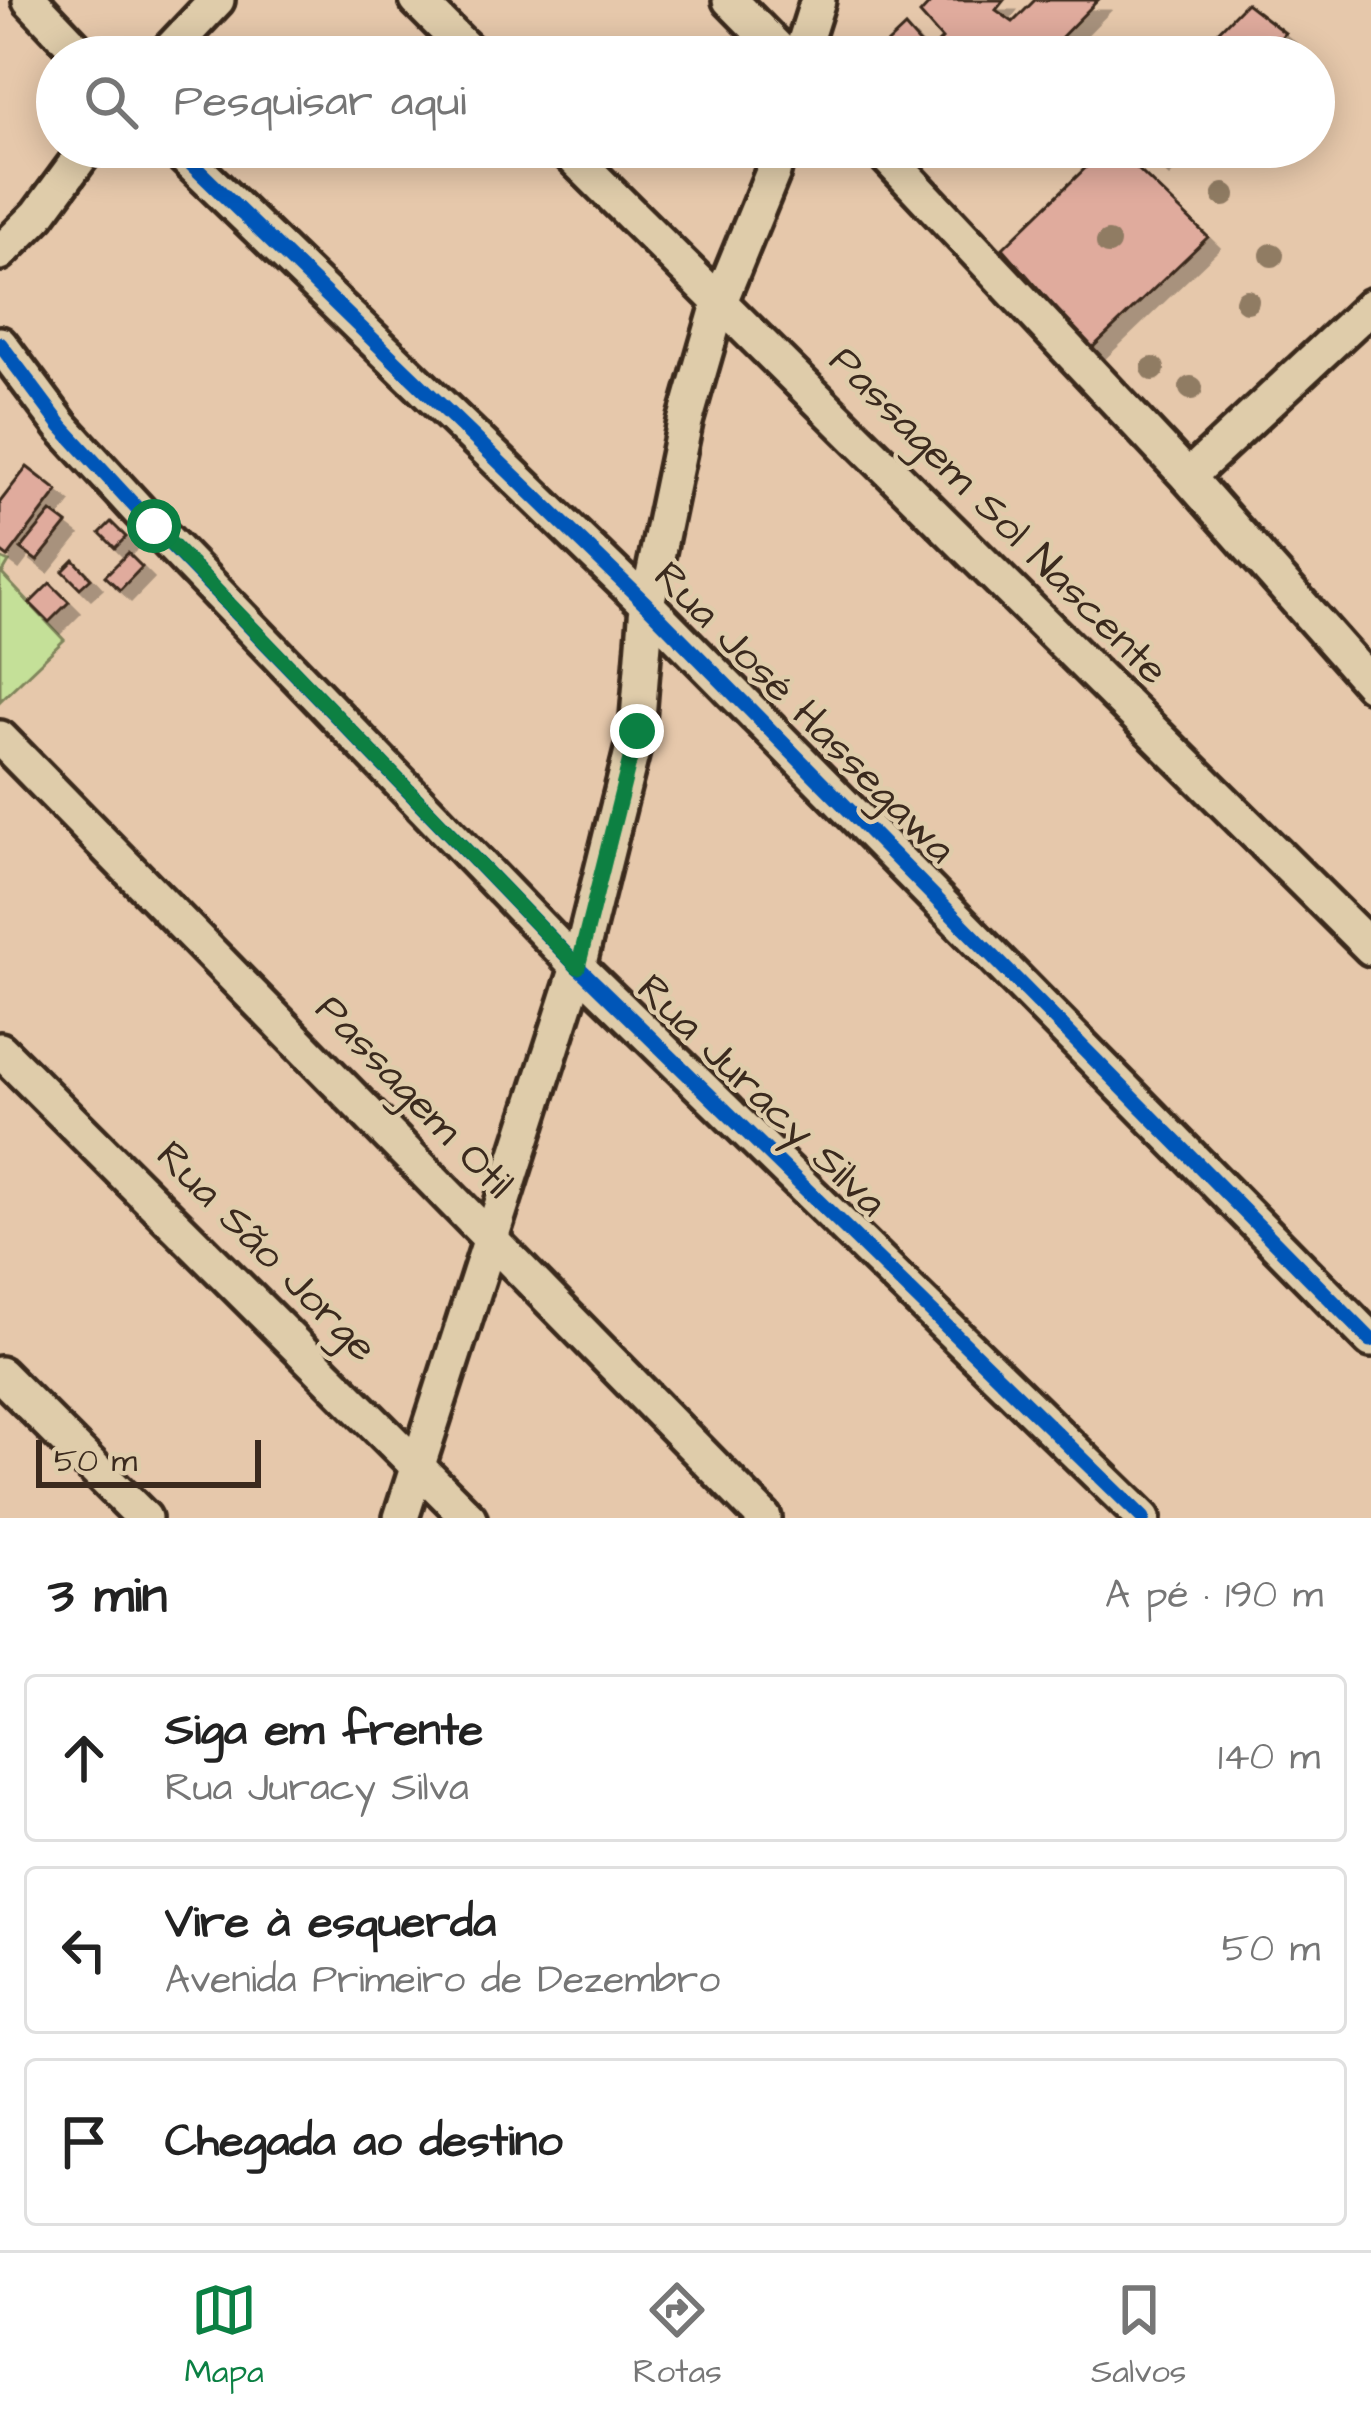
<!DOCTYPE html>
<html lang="pt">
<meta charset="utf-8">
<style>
:root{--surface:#fff;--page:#f2f2f2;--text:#222;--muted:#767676;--line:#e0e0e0;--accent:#0b8043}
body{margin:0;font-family:"Architects Daughter",sans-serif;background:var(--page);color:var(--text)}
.scale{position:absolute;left:36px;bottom:30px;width:225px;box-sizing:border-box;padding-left:12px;border:6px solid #3b2a1e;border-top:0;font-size:33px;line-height:42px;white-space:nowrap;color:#3b2a1e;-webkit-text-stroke:9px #dfccaa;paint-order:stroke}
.stop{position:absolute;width:36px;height:36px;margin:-27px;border:9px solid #0b8043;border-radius:50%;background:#fff}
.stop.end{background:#0b8043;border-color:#fff;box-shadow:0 3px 12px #0008}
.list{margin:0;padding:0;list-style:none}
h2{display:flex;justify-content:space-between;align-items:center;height:156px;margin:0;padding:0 48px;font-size:51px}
h2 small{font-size:39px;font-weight:400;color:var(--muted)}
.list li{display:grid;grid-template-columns:78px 1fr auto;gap:36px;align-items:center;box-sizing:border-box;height:168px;margin:0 24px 24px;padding:0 24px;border:3px solid var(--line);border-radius:12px}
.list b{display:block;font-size:45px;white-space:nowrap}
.list p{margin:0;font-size:39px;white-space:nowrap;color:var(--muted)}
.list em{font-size:39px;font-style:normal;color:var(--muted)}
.icon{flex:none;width:66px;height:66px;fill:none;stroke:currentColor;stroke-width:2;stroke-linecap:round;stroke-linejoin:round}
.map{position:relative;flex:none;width:1371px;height:1518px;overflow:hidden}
.search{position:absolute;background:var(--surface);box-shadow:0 6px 30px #0003;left:36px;right:36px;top:36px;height:132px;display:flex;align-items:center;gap:30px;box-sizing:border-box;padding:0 42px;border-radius:66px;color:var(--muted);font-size:45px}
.sheet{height:732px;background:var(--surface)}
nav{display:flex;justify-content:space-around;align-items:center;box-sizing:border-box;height:168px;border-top:3px solid var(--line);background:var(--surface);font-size:33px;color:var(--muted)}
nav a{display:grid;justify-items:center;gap:6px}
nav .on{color:var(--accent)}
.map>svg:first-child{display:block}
.green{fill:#c4e098;stroke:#80855b;stroke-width:3}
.building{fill:#e0ab9d;stroke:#3b2a1e;stroke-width:3;filter:url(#shadow)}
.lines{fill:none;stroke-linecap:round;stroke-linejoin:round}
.minor-casing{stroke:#3b2a1e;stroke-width:42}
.minor{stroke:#dfccaa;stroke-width:33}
.cycleway-casing{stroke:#dfccaa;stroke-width:22}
.cycleway{stroke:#0057b8;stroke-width:15}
.tree{fill:#907b64}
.route{stroke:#0b8043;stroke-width:15}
.labels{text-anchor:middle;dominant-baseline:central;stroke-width:9;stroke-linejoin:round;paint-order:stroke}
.street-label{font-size:42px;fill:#3b2a1e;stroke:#dfccaa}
</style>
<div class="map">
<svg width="1371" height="1518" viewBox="0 0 1371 1518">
<defs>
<filter id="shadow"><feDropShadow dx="11" dy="11" stdDeviation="0" flood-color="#0004"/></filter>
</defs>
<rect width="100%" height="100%" fill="#e6c8ab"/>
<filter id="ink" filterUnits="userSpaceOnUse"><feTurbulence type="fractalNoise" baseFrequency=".00833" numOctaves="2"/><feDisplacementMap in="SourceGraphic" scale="24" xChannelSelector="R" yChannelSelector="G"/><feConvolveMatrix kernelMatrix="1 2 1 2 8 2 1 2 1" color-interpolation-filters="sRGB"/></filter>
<g filter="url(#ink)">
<!-- green -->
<path class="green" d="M0,558L9,562L2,574L64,640L0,701Z"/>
<!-- building -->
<g class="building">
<path d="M933,0H1004L996,10L1013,22L1035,0H1098L1042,57L955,54L873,57L905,27L928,53L942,39L920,14Z"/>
<path d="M1246,3L1285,33L1262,57H1193Z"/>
<path d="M1107,147H1115L1208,237L1091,349L1003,248Z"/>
<path d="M1140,147H1175L1158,164Z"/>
<path d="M27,467L58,491L8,557L0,551V502Z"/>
<path d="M51,512L67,524L37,561L21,549Z"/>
<path d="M111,522L126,537L115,548L100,533Z"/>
<path d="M128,553L142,567L120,590L105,576Z"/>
<path d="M74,560L91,578L80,588L63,571Z"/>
<path d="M50,583L69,602L49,622L30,603Z"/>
</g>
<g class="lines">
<defs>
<g id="minor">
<path d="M30,0L84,57"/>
<path d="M417,0L474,57"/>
<path d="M730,0L786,57"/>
<path d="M163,57L217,0"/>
<path d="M800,57L818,0"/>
<path d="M174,147L647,605L1371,1340"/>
<path d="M563,147L1371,948"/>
<path d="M878,147L1188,477L1371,684"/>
<path d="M0,253L38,215L88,147"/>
<path d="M0,344L62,427L153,526L578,967L1143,1518"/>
<path d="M1188,477L1371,306"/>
<path d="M0,738L764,1518"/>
<path d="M0,1050L469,1518"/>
<path d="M0,1374L144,1518"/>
<path d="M401,1518L578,967L637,731L647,605L685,422L719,304L773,172L779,147"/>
</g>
</defs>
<!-- minor casing -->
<use href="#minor" class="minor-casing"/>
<!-- minor -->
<use href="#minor" class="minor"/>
<defs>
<g id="cycleway">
<path d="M174,147L647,605L1371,1340"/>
<path d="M0,344L62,427L153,526L578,967L1143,1518"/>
</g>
</defs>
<!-- cycleway casing -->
<use href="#cycleway" class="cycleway-casing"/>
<!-- cycleway -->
<use href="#cycleway" class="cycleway"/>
</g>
<!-- trees -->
<g class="tree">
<circle cx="1224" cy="195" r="12"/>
<circle cx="1108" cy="243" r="12"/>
<circle cx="1272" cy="255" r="12"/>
<circle cx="1247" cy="301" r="12"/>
<circle cx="1153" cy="369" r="12"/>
<circle cx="1191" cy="388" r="12"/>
</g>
</g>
<g class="lines" filter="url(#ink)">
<!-- route -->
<path class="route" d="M154,526L578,967L637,731"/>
</g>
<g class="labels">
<!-- street labels -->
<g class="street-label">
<text transform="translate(998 516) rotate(45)">Passagem Sol Nascente</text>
<text transform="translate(804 713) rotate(45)">Rua José Hassegawa</text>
<text transform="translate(761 1096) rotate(44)">Rua Juracy Silva</text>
<text transform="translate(414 1097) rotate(46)">Passagem Otil</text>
<text transform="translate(266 1252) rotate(45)">Rua São Jorge</text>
</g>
</g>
</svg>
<div class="scale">50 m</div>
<div class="stop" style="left:154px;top:526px"></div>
<div class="stop end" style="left:637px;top:731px"></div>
<div class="search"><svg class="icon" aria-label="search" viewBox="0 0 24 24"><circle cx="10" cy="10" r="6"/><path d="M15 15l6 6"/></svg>Pesquisar aqui</div>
</div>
<section class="sheet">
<h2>3 min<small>A pé · 190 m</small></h2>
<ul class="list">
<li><svg class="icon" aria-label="ahead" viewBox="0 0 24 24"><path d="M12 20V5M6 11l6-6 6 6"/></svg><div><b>Siga em frente</b><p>Rua Juracy Silva</p></div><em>140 m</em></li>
<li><svg class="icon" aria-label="left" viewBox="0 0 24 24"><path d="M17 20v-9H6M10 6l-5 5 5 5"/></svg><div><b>Vire à esquerda</b><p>Avenida Primeiro de Dezembro</p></div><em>50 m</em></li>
<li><svg class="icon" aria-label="arrive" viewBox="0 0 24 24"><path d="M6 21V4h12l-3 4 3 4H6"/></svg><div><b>Chegada ao destino</b></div></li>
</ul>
</section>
<nav>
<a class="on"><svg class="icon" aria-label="map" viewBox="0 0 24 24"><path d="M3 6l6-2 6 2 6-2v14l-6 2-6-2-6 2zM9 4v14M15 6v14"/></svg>Mapa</a>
<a><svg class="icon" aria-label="directions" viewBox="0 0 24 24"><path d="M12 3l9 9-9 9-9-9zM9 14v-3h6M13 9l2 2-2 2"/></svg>Rotas</a>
<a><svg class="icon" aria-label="saved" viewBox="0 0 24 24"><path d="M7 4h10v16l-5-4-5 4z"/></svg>Salvos</a>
</nav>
